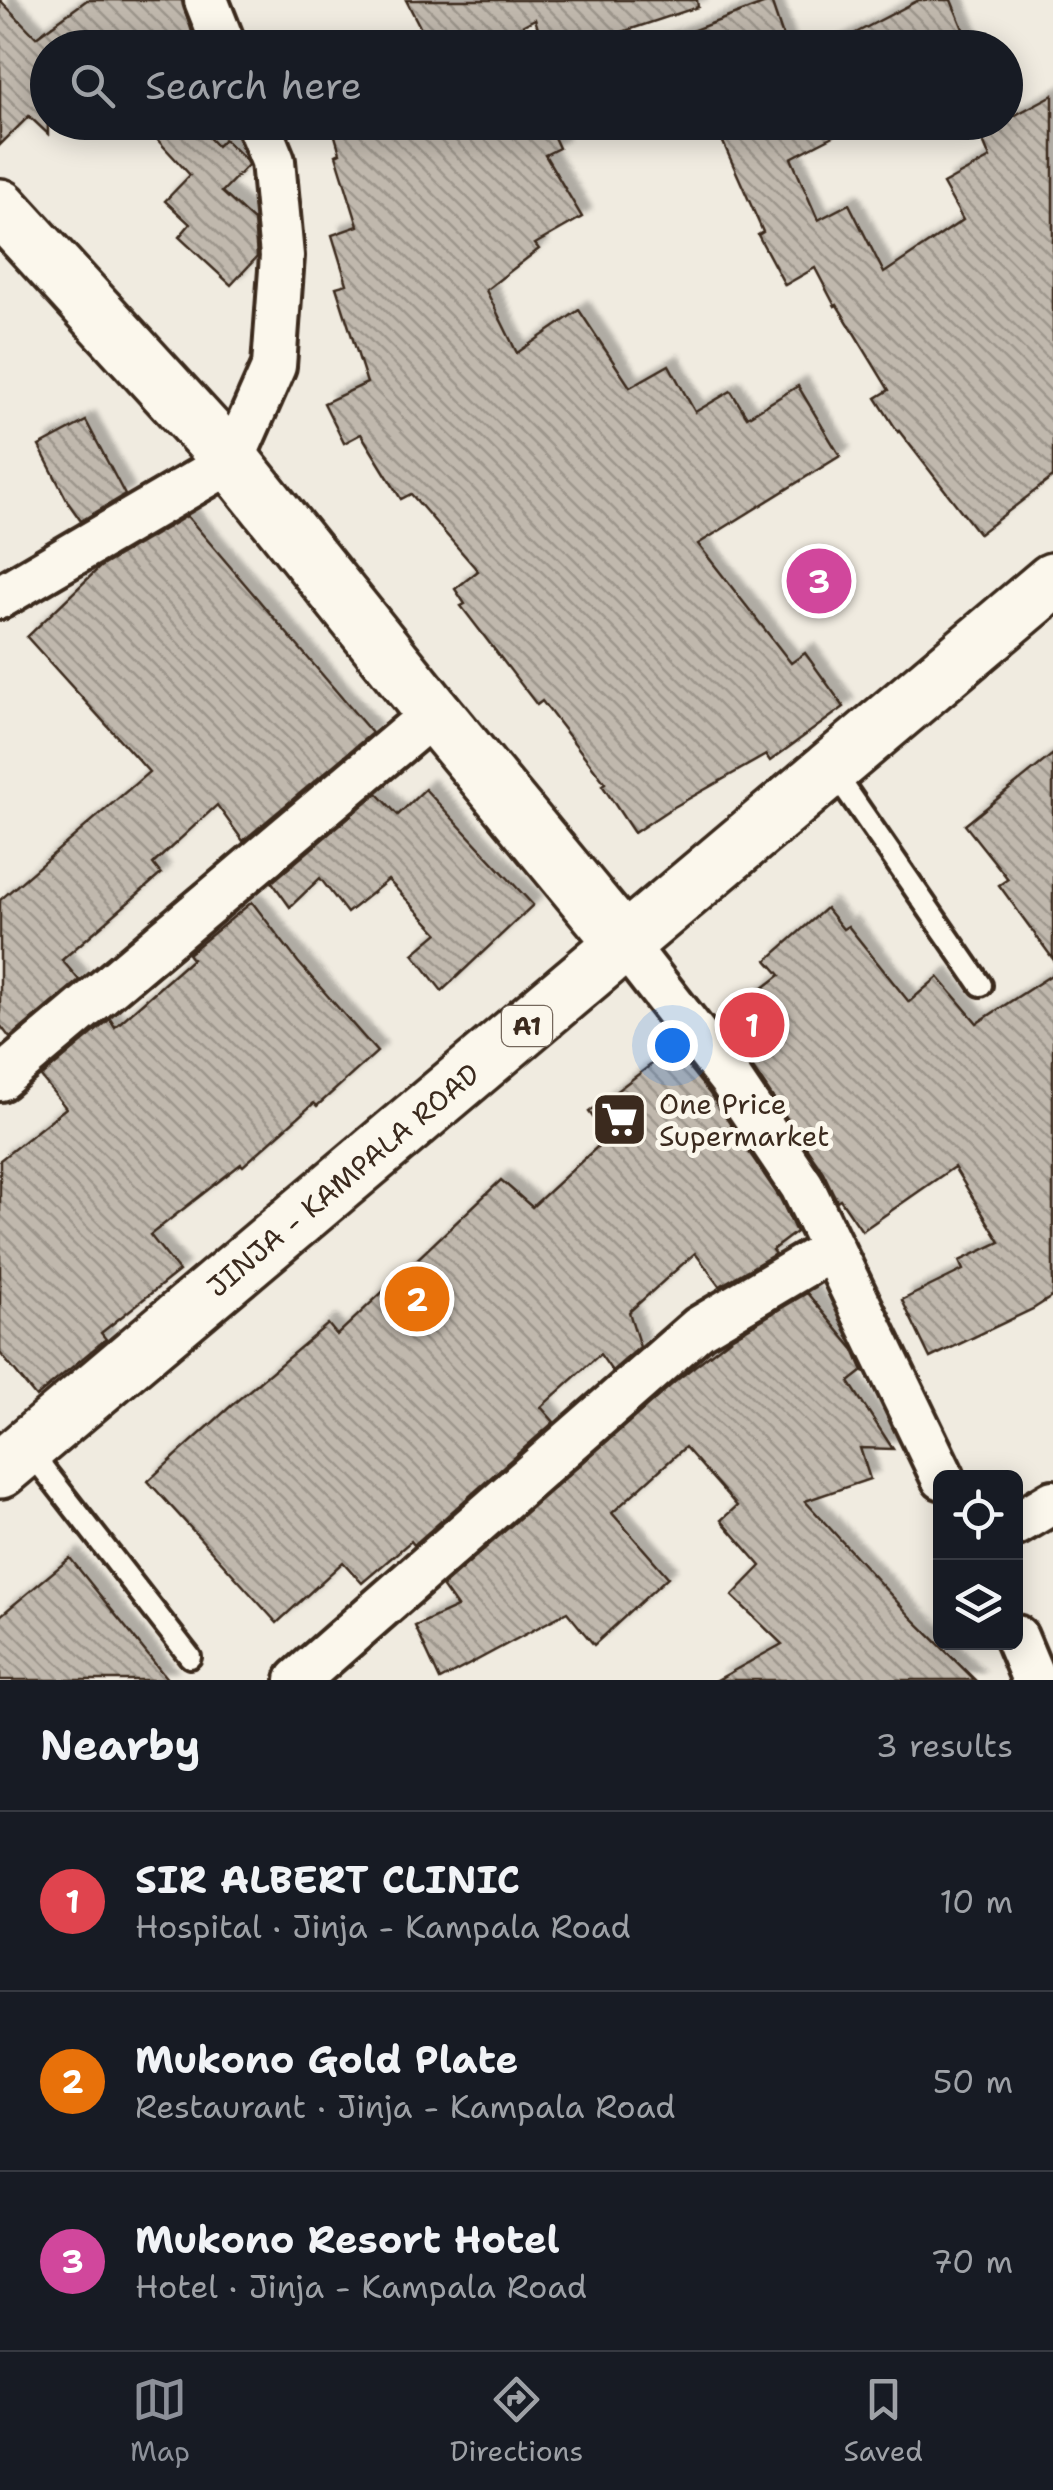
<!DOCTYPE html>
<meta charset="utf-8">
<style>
:root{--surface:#171b24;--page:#242831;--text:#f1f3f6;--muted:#9ea1a6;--line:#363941;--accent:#8c9099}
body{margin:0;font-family:"Shantell Sans",sans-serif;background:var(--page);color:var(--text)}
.controls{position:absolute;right:30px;bottom:30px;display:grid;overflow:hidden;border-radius:15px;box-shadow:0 5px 25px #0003}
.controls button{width:90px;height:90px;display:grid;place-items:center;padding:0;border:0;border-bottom:2px solid var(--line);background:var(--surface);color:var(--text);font:50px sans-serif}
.you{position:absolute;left:672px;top:1045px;width:35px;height:35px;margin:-25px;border:8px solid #fff;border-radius:50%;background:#1a73e8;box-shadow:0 0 0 15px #1a73e833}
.badge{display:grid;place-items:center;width:65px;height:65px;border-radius:50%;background:var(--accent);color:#fff;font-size:32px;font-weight:700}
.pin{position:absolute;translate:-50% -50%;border:5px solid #fff;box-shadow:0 2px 10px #0006}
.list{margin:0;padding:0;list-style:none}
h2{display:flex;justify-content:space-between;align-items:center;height:130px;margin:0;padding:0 40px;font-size:42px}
h2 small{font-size:32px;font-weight:400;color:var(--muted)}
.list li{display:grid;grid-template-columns:65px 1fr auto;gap:30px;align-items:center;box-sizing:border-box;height:180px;padding:0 40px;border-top:2px solid var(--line)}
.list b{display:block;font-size:38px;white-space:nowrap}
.list p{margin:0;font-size:32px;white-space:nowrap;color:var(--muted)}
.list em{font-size:32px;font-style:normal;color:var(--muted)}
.icon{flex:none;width:55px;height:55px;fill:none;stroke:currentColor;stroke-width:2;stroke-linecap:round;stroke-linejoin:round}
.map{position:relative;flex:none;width:1053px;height:1680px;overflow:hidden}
.search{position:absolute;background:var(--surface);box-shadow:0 5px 25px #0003;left:30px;right:30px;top:30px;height:110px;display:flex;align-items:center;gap:25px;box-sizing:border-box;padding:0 35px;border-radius:55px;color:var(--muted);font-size:38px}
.sheet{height:670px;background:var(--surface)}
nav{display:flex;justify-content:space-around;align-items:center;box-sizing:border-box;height:140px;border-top:2px solid var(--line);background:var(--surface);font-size:28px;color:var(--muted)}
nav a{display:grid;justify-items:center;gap:5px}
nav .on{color:var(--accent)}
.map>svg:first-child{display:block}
.building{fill:url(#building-back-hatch);stroke:#3b2a1e;stroke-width:2.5;filter:url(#shadow)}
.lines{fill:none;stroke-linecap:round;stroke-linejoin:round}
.lane-casing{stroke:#3b2a1e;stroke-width:28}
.street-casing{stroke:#3b2a1e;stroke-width:50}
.secondary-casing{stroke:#3b2a1e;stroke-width:62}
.highway-casing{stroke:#3b2a1e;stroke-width:62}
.lane{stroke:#fbf7ec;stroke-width:20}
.street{stroke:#fbf7ec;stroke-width:42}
.secondary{stroke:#fbf7ec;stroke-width:55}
.highway{stroke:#fbf7ec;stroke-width:55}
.labels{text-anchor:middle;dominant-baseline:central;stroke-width:10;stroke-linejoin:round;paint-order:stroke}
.shield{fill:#fbf7ec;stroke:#75685c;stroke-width:2.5}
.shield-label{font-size:25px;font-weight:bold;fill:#3b2a1e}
.poi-label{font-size:28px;fill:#3b2a1e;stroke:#fbf7ec;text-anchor:start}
.street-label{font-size:28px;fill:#3b2a1e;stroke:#fbf7ec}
</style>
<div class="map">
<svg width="1053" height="1680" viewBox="0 0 1053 1680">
<defs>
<pattern id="building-back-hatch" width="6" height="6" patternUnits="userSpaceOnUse" patternTransform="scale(2.5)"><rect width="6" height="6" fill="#c0b8ad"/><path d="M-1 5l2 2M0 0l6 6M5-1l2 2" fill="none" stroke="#9d968c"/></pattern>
<filter id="shadow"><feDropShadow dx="9" dy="-9" stdDeviation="2.5" flood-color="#0004"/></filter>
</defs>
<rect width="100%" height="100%" fill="#f0ebe0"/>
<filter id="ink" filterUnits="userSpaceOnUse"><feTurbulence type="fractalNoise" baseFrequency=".01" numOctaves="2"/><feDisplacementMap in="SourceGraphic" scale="20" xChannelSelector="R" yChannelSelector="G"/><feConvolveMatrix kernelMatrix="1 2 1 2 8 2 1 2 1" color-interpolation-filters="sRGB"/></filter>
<g filter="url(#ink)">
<!-- building -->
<g class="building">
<path d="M0,0L36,37L87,0H182L192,32L170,48H46L48,134L29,116L0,145Z"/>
<path d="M406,0H697L698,7L574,48H544L535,19L480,48H431Z"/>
<path d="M919,0H951L971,48H827Z"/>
<path d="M771,1L787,48H658L657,44Z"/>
<path d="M1053,95V477L979,534L899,431L898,432L876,398L889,390L837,305L835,306L815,268L785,285L758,235L763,232L714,122H861L791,158L818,220L849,204L884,273L963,220L943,184L990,158L980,134L1001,122H1006V120Z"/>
<path d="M141,122H194L217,146L224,139L245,159L248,165L222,192L254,221L257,257L231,285L179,237L190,224L165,201L190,175Z"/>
<path d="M331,122H379L383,133L419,122H547L559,148L545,155L582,217L535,244L539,249L486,290L517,353L579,310L630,387L669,365L695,412L731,391L747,417L798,386L840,456L698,544L791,663L805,653L844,707L770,761L766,755L667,811L634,833L602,785L605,783L542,701L537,705L461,606L465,604L455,589L478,571L411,494L401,499L361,434L344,443L324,403L367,383L336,287L347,284L332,235L358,226L336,155L340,153Z"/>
<path d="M86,421L125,495L81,521L69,504L39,446Z"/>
<path d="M187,516L372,733L243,841L217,805L153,864L161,874L62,960L79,980L10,1038L0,1025V900L149,772L27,637L100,567Z"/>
<path d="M1053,754V959L999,885L1008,879L965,825Z"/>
<path d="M425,789L533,905L442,991L413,954L438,933L388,880L347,913L320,878L290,907L272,882L377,793L398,815Z"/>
<path d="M252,902L298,962L377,1052L317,1106L314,1103L243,1166L241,1164L150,1235L179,1271L101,1333L106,1339L36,1397L0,1353V1160L66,1108L41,1077L110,1019L115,1027L192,959L188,954Z"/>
<path d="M826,908L843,929L848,926L909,1002L938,977L977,1023L1053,974V1296L1033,1309L930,1358L902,1300L963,1270L959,1261L1000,1242L954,1167L862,1231L840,1199L837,1201L823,1172L751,1065L718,1023L780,975L767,960Z"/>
<path d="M673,1048L710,1094L780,1198L796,1232L772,1250L775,1254L720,1286L695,1253L629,1312L640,1347L612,1371L600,1354L541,1407L554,1422L414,1545L411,1541L362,1583L343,1562L277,1623L148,1481L232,1405L328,1324L337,1335L501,1180L532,1207L608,1137L589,1112Z"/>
<path d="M807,1293L854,1350L863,1371L849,1382L893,1449L860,1448L870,1479L805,1501L912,1618L975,1680H717L782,1644L732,1596L761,1566L721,1520L737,1506L685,1447L612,1513L668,1577L594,1645L567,1612L440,1680L415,1626L457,1607L442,1586L677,1380L731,1338Z"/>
<path d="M70,1558L168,1680H0V1616Z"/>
</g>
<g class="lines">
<defs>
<g id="lane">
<path d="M832,769L981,985"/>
<path d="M28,1449L190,1657"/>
</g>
<g id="street">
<path d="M206,0L225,48"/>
<path d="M0,597L232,461L274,366L282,256L273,161L257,122"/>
<path d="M624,943L730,1079L802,1186L943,1478"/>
<path d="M0,1079L434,713"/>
<path d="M1016,1524L1053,1502"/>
<path d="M1016,1637L1034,1680"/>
<path d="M298,1680L699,1328L832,1249"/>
</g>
<path id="secondary" d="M0,207L232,461L434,713L624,943"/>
<path id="highway" d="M0,1470L1053,581"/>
</defs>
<!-- lane casing -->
<use href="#lane" class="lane-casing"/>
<!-- street casing -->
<use href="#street" class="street-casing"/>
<!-- secondary casing -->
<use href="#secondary" class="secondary-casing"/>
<!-- highway casing -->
<use href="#highway" class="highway-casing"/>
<!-- lane -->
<use href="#lane" class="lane"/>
<!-- street -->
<use href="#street" class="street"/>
<!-- secondary -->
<use href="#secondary" class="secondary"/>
<!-- highway -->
<use href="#highway" class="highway"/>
</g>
</g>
<!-- icons -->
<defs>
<symbol id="supermarket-square" viewBox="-11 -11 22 22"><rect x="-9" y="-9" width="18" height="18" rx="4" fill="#3b2a1e" stroke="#fbf7ec"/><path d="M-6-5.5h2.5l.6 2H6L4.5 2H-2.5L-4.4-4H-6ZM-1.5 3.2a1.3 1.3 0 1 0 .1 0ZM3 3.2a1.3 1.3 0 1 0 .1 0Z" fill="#fff"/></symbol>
</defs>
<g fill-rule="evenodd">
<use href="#supermarket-square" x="588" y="1088" width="63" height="63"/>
</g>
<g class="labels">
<!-- shield labels -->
<rect class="shield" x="502" y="1006" width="50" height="40" rx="8"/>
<g class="shield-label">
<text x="527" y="1026">A1</text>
</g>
<!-- poi labels -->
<g class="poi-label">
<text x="659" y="1104">One Price<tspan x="659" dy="32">Supermarket</tspan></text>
</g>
<!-- street labels -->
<g class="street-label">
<text transform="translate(343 1180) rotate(-40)">JINJA - KAMPALA ROAD</text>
</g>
</g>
</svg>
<div class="controls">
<button><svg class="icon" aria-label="locate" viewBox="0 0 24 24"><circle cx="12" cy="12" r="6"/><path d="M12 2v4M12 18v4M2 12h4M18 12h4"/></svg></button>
<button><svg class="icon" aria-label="layers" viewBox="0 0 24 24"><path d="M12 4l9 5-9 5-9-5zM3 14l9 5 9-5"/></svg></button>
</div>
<div class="you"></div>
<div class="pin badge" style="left:752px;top:1025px;background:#e0444e">1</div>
<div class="pin badge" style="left:417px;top:1299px;background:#e8710a">2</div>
<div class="pin badge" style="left:819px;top:581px;background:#d1479c">3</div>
<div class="search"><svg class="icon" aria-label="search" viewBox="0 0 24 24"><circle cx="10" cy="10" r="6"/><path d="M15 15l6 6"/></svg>Search here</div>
</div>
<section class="sheet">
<h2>Nearby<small>3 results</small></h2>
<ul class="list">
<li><span class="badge" style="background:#e0444e">1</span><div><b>SIR ALBERT CLINIC</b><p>Hospital · Jinja - Kampala Road</p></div><em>10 m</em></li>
<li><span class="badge" style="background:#e8710a">2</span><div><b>Mukono Gold Plate</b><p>Restaurant · Jinja - Kampala Road</p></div><em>50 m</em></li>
<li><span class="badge" style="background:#d1479c">3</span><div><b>Mukono Resort Hotel</b><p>Hotel · Jinja - Kampala Road</p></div><em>70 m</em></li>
</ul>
</section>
<nav>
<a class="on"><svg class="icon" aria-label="map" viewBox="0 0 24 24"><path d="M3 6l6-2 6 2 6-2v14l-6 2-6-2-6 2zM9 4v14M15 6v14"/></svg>Map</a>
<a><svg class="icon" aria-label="directions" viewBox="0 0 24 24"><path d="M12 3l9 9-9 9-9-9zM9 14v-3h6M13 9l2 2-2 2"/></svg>Directions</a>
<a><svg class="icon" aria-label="saved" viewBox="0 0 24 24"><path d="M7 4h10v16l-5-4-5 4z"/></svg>Saved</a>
</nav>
